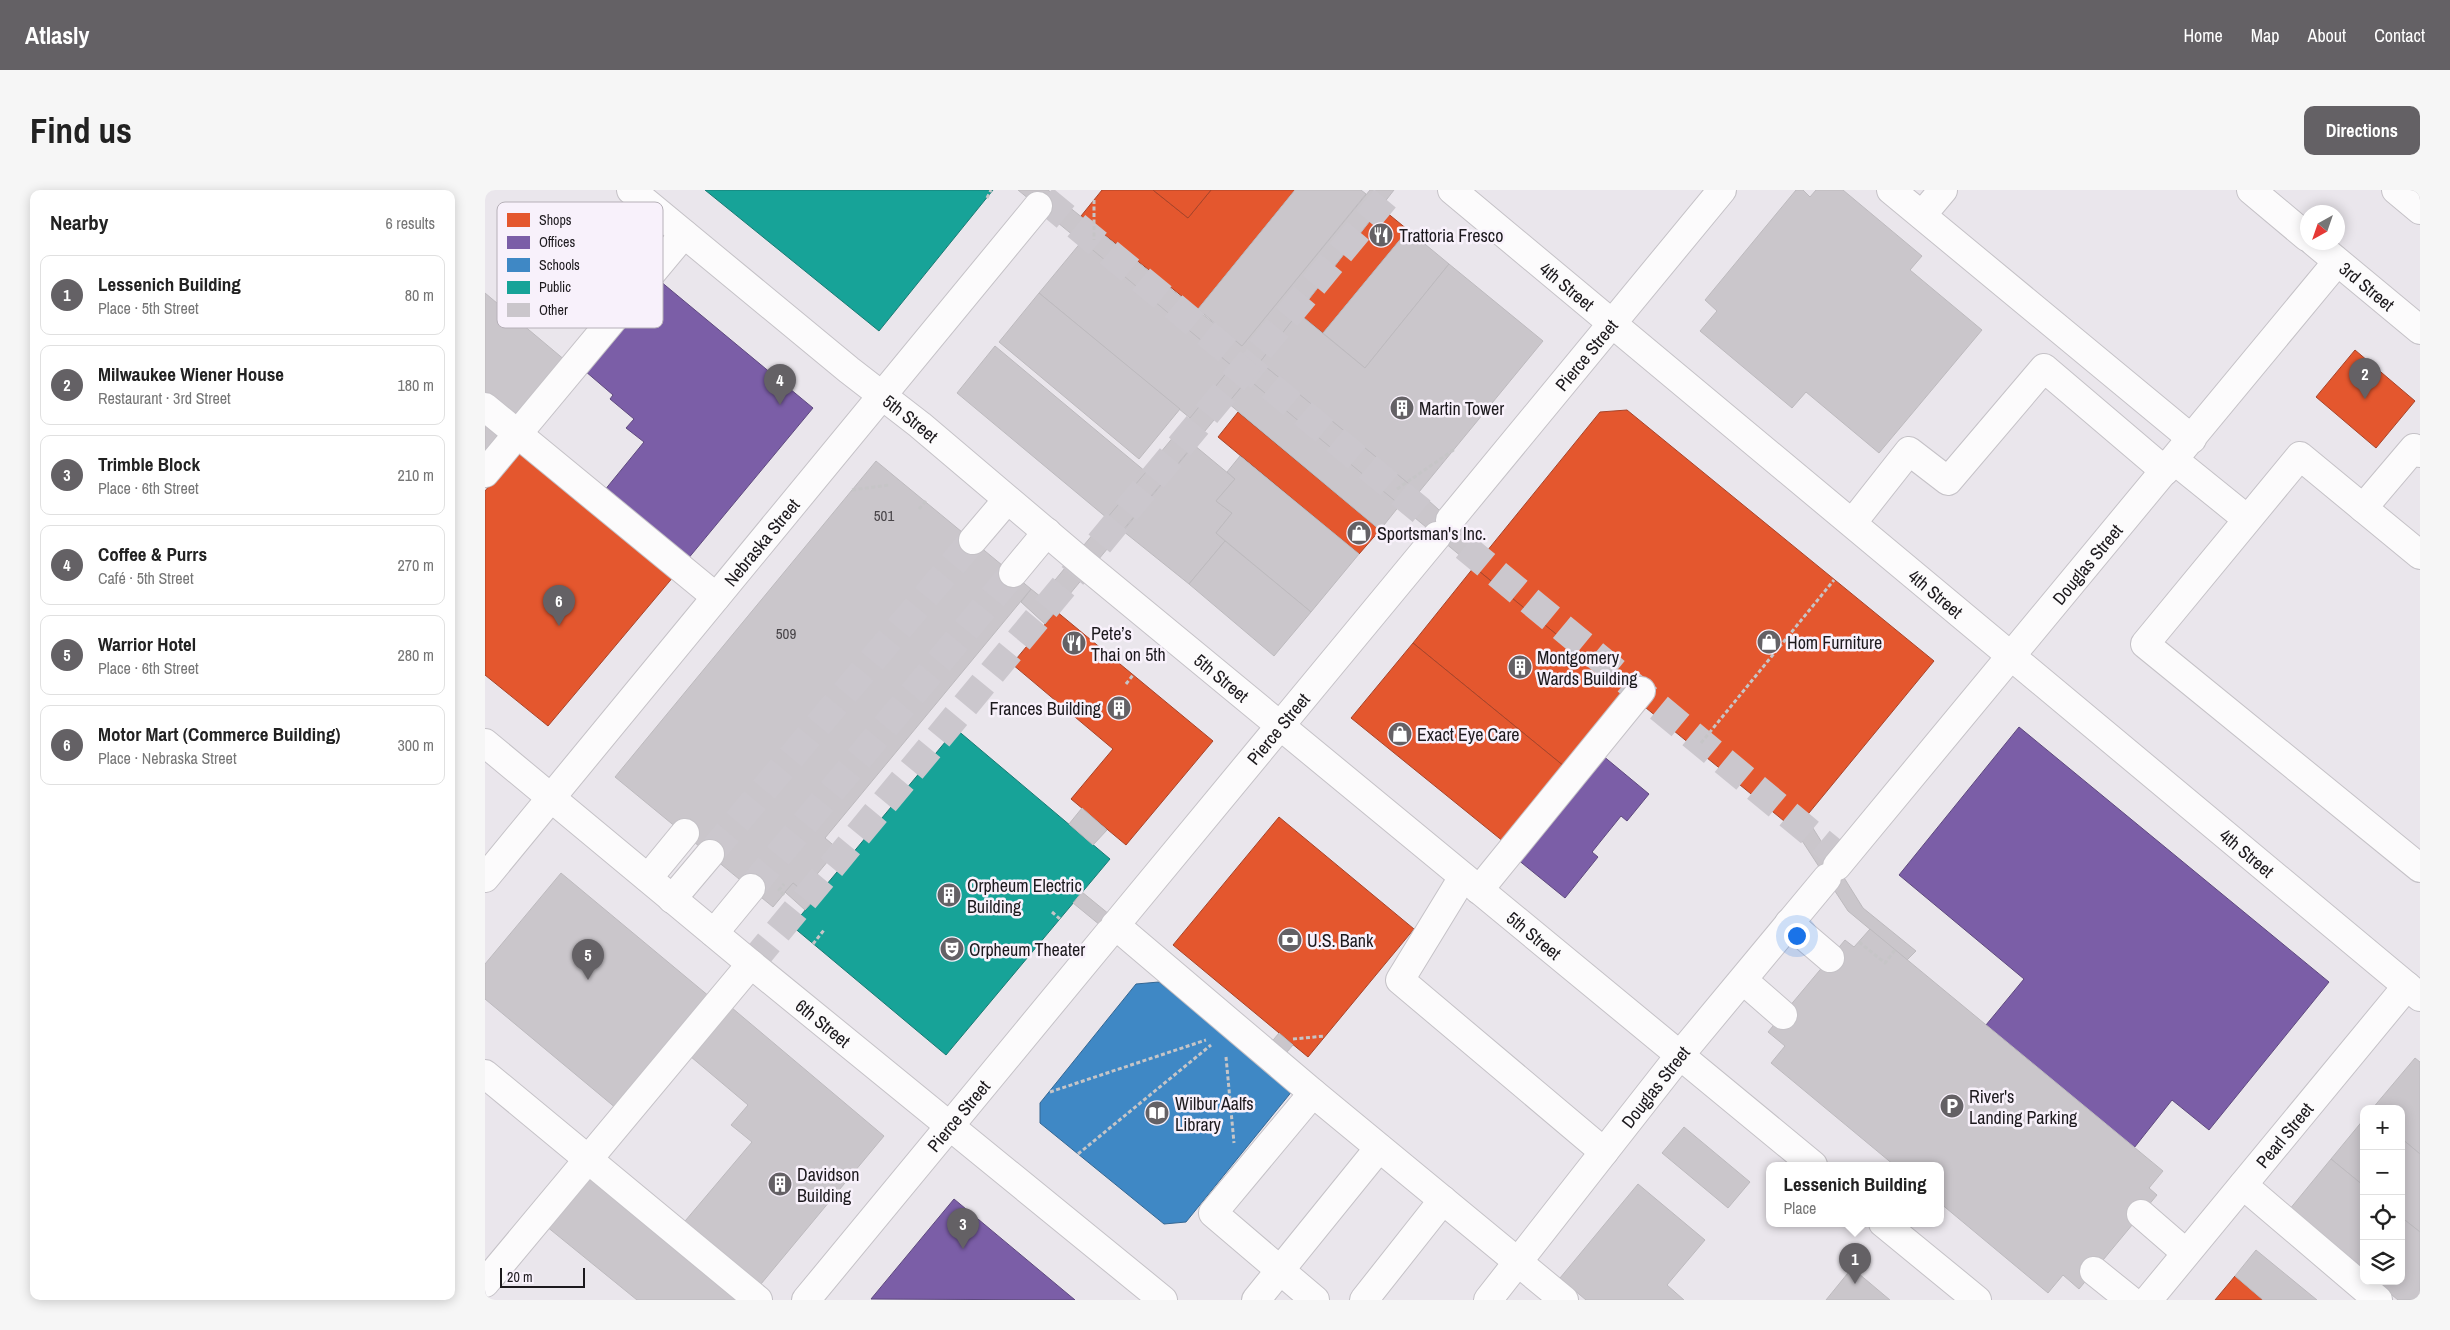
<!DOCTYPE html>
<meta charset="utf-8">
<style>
:root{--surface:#fff;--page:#f6f6f6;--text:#222;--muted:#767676;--line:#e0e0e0;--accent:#646165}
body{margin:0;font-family:"Archivo Narrow",sans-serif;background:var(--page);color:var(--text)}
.controls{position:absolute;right:15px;bottom:15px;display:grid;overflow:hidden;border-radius:10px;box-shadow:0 2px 12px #0003}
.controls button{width:45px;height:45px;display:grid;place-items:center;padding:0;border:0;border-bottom:1px solid var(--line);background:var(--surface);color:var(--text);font:25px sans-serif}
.compass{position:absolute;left:1815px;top:15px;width:45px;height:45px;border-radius:50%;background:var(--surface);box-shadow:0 2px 12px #0003;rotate:220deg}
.scale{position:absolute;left:15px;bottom:12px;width:85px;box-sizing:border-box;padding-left:5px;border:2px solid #1c191d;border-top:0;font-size:14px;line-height:18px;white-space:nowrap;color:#1c191d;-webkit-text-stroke:4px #f8f1fb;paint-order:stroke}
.you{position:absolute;left:1311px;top:745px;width:18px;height:18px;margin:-12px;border:4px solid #fff;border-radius:50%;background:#1a73e8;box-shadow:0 0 0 8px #1a73e833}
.badge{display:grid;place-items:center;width:32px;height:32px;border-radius:50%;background:var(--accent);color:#fff;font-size:16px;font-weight:700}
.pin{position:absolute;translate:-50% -41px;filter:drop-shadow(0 1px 2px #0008)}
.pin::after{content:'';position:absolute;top:26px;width:18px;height:15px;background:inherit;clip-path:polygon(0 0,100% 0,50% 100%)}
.popup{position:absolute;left:1281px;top:972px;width:178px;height:65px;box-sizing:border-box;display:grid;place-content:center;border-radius:10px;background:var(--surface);filter:drop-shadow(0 1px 4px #0005);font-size:16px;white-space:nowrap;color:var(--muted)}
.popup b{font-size:19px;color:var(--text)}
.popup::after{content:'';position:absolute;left:50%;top:100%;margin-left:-10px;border:10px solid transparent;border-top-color:var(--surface)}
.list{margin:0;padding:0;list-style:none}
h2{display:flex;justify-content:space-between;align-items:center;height:65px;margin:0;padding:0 20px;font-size:21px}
h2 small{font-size:16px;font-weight:400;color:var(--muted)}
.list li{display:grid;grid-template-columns:32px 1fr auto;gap:15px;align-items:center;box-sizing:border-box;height:80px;margin:0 10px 10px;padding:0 10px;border:1px solid var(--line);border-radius:10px}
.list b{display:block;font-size:19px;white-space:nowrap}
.list p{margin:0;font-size:16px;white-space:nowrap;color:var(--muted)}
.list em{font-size:16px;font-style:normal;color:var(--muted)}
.icon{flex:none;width:28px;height:28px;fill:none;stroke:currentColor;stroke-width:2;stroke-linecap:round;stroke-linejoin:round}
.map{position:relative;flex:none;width:1935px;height:1110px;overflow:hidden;border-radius:10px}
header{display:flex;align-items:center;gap:30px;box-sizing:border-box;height:70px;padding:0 25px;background:var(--accent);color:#fff}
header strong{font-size:24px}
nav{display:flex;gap:28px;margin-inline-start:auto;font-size:18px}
.intro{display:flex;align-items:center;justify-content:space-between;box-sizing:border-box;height:120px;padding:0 30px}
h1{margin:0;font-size:35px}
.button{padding:12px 22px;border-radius:10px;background:var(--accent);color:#fff;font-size:18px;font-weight:700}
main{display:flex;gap:30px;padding:0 30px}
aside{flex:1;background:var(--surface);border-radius:10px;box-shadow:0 2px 12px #0003}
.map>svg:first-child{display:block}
.shops{fill:#e4572e;stroke:#a84429}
.offices{fill:#7b5ea7;stroke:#5e497e}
.schools{fill:#3f88c5;stroke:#346793}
.public{fill:#17a398;stroke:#187a73}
.building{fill:#cac6cb;stroke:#bdbabe}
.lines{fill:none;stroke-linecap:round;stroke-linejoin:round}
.minor-tunnel{stroke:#cbc7cd;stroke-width:28;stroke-dasharray:28 14;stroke-linecap:butt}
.minor-casing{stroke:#c5c2c7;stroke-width:30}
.major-casing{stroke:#c5c2c7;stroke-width:30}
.path{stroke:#c6c5c7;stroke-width:3;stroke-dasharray:4 2.5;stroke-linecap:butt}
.minor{stroke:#fcfbfc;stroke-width:28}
.major{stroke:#fcfbfc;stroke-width:28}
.labels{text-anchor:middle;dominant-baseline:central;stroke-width:5;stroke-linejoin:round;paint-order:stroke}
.number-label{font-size:15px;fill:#484448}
.poi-label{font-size:18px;fill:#1c191d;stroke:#f8f1fb;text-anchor:start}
.street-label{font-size:18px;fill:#1c191d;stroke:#f8f1fb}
.key{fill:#f8f1fb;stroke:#b6b0b8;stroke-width:1}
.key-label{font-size:14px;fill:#1c191d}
</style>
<header>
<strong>Atlasly</strong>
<nav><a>Home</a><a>Map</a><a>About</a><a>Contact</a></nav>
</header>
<div class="intro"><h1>Find us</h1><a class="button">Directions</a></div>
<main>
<aside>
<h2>Nearby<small>6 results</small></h2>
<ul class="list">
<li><span class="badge">1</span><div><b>Lessenich Building</b><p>Place · 5th Street</p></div><em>80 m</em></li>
<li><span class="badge">2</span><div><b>Milwaukee Wiener House</b><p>Restaurant · 3rd Street</p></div><em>180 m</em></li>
<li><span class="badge">3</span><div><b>Trimble Block</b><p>Place · 6th Street</p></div><em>210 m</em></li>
<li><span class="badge">4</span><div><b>Coffee &amp; Purrs</b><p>Café · 5th Street</p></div><em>270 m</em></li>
<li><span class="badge">5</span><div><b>Warrior Hotel</b><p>Place · 6th Street</p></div><em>280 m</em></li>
<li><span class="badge">6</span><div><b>Motor Mart (Commerce Building)</b><p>Place · Nebraska Street</p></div><em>300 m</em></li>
</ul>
</aside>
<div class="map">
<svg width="1935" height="1110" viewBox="0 0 1935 1110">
<rect width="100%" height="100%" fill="#eae6ec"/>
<!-- shops -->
<g class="shops">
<path d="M617,0H668L703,28L726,0H810L713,119L596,26Z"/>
<path d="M668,0H726L703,28Z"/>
<path d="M895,17L923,40L838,143L813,123Z"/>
<path d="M1870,160L1930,211L1891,258L1831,207Z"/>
<path d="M1142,220L1449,471L1310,640L989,377L1115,222Z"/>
<path d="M753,222L895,340L874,364L733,247Z"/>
<path d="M35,259L189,386L63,536L0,485V301Z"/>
<path d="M989,377L1142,502L1080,577L928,453Z"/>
<path d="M571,421L728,551L641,655L586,609L628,559L527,474Z"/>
<path d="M928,453L1080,577L1019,652L866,528Z"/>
<path d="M794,627L929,739L823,867L688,755Z"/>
<path d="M1750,1086L1778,1110H1730Z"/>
</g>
<!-- offices -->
<g class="offices">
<path d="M175,91L328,218L202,370L119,301L159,252L141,238L149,229L125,209L128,205L100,181Z"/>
<path d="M1534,537L1844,792L1724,940L1687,910L1649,958L1501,835L1539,789L1414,685Z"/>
<path d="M1117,565L1164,604L1142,631L1136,626L1107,662L1113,667L1080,708L1032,669Z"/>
<path d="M469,1009L590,1110L386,1109Z"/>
</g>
<!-- schools -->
<path class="schools" d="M674,792L808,900L701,1032L679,1034L555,933V913L651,794Z"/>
<!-- public -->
<g class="public">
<path d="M220,0H508L394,141Z"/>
<path d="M471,539L625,669L461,865L307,736Z"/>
</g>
<!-- building -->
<g class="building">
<path d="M533,0H563L757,156L885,0H909L775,172L934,302L1001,362L989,377L763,189L560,434L536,412L546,399L556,407L747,176Z"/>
<path d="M810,0H876L881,4L757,156L713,119Z"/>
<path d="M1311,0H1318L1325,7L1331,0H1358L1437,66L1425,80L1497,140L1394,263L1321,202L1307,218L1215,141L1232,121L1220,110Z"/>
<path d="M923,40L964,74L880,178L838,143Z"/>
<path d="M597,51L747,176L705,228L554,103Z"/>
<path d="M964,74L1058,151L934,302L775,172L813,123L880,178Z"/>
<path d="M0,103L81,171L32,230L0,204Z"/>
<path d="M554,103L695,219L654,269L514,152Z"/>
<path d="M510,156L661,282L622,328L472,203Z"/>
<path d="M763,189L915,315L895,340L743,213Z"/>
<path d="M0,232L18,247L0,269Z"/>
<path d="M709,255L750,289L731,311L747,323L731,343L740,351L704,394L638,341Z"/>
<path d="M755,266L874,364L826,422L731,343L747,323L731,311L750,289L742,282Z"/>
<path d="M391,271L546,399L340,648L353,659L318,701L308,693L288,717L130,587Z"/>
<path d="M740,351L826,422L789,466L704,394Z"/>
<path d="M597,618L622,640L608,655L584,634Z"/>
<path d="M1321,627L1378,718L1431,761L1422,770L1363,721L1310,640Z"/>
<path d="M76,683L225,807L132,919L0,809V774Z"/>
<path d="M308,693L329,710L320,720L300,702Z"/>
<path d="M597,702L784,855L794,843L808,855L789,877L588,713Z"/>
<path d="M1385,739L1678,981L1664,998L1672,1005L1594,1099L1578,1085L1563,1103L1455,1013V975H1409L1286,873L1300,856L1283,842L1360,750L1369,757Z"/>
<path d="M240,812L399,946L271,1100L195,1037L267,952L246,935L263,915L199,861Z"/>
<path d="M1930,868L1935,872V964L1916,948V919H1887Z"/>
<path d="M1879,929V996L1846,969Z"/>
<path d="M1199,937L1265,992L1243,1018L1177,963Z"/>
<path d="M1916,948L1935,964V1042L1916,1027Z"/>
<path d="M1846,969L1879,996V1082L1804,1020Z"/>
<path d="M103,983L252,1107L249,1110H152L61,1036Z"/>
<path d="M1153,994L1220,1050L1182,1095L1199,1110H1101L1075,1088Z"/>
<path d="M1916,1027L1935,1042V1110H1913L1890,1091H1916Z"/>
<path d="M1771,1060L1832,1110H1778L1750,1086Z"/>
<path d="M1367,1078L1405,1110H1341Z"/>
</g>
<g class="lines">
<!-- minor-tunnel -->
<g class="minor-tunnel">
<path d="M559,9L1357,669"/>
<path d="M225,664L488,350"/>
<path d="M266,698L528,383"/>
<path d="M266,774L907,0"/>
</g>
<defs>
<g id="minor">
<path id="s1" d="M967,0L1935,807"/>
<path d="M1406,0L1707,249"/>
<path d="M1911,0L1935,20"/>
<path d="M1437,25L1458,0"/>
<path d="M0,217L231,407"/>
<path d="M1689,270L1762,329"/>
<path d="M0,283L199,44"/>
<path d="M1878,318L1929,258L1935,263"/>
<path d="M1368,332L1424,261L1463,291L1559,178L1680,281"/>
<path d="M488,350L522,310"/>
<path d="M1935,365L1815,266L1660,454L1935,678"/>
<path d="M528,383L562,342"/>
<path id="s2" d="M1352,676L1852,72"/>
<path d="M978,687L915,790L1119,962"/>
<path d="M163,688L200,643"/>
<path d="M994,700L1156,501"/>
<path d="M187,709L225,664"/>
<path d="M1304,733L1345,768"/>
<path d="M630,735L828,903L1079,1110"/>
<path d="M229,743L266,698"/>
<path d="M1259,791L1298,825"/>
<path d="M0,884L273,1110"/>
<path d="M828,903L728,1023L830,1110"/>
<path d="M1758,995L1893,1110"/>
<path d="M1656,1024L1701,1063"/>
<path d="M1609,1081L1645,1110"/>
<path d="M0,1093L266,774"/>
<path d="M771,1110L894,958"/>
<path d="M879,1110L958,1010"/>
<path id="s3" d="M1003,1110L1195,865L1342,688"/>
</g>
<g id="major">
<path id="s4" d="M146,0L364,180L435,235L599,374L1328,975"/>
<path d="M1766,0L1822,47"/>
<path id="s5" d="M1829,52L1935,140"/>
<path id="s6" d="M965,330L1237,0"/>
<path id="s7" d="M0,553L266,774L678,1110"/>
<path id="s8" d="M0,688L553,16"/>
<path id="s9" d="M633,732L952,346"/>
<path d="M1398,1033L1492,1110"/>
<path id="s10" d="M321,1110L624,743"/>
<path id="s11" d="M1663,1110L1922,796"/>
</g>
</defs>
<!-- minor casing -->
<use href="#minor" class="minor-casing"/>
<!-- major casing -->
<use href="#major" class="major-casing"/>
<!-- path -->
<g class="path">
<path d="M502,8L506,0"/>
<path d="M609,10V50"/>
<path d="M912,299L970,259"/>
<path d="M367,300L404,295"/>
<path d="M434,319L441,311"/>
<path d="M641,494L648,485"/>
<path d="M1216,553L1349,390"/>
<path d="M299,705L294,700L299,694"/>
<path d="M567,722L575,729"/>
<path d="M1374,752L1400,773L1410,760"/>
<path d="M328,754L339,740"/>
<path d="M808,849L840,846"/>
<path d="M741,867L749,953"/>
<path d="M565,902L721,850"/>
<path d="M593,964L726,855"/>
</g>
<!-- minor -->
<use href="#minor" class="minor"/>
<!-- major -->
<use href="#major" class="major"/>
</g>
<!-- icons -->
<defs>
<symbol id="restaurant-disc" viewBox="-11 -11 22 22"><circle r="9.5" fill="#646165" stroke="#f8f1fb"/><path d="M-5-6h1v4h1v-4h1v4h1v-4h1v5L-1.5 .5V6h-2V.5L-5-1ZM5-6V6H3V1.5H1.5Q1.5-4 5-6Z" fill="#fff"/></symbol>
<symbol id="building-disc" viewBox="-11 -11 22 22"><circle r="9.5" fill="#646165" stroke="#f8f1fb"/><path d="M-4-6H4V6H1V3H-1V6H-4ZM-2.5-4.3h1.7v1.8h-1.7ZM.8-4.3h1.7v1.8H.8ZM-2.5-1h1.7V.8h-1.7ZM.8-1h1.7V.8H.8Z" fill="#fff"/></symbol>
<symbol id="shop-disc" viewBox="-11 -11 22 22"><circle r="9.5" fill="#646165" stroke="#f8f1fb"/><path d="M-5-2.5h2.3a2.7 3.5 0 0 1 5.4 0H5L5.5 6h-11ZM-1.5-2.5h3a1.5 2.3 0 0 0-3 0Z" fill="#fff"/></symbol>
<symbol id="bank-disc" viewBox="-11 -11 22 22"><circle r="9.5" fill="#646165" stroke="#f8f1fb"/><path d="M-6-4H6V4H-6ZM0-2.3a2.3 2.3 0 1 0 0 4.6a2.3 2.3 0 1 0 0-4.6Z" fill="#fff"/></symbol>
<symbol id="theatre-disc" viewBox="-11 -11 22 22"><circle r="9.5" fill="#646165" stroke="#f8f1fb"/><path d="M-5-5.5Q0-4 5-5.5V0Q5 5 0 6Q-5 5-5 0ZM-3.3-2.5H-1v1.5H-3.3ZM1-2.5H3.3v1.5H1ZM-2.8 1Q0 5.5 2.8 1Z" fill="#fff"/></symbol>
<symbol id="parking-disc" viewBox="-11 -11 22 22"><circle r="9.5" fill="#646165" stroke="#f8f1fb"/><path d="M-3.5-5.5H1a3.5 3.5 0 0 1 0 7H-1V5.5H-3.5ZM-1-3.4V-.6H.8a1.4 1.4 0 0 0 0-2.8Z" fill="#fff"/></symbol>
<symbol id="library-disc" viewBox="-11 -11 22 22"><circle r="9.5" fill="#646165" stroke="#f8f1fb"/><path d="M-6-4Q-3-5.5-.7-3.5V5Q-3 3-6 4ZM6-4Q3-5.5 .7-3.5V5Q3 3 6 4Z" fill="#fff"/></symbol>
</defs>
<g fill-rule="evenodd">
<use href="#restaurant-disc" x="882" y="31" width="28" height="28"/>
<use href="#building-disc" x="903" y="204" width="28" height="28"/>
<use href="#shop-disc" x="860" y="329" width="28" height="28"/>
<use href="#shop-disc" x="1270" y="438" width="28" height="28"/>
<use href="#restaurant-disc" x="575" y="439" width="28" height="28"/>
<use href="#building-disc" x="1021" y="463" width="28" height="28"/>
<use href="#building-disc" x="620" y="504" width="28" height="28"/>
<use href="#shop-disc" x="901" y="530" width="28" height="28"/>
<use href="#building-disc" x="450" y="691" width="28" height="28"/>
<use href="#bank-disc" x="791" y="736" width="28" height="28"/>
<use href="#theatre-disc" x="453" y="745" width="28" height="28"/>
<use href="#parking-disc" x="1453" y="902" width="28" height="28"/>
<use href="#library-disc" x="658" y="909" width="28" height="28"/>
<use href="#building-disc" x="281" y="980" width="28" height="28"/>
</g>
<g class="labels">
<!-- number labels -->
<g class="number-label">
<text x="399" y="325">501</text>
<text x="301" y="443">509</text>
</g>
<!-- poi labels -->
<g class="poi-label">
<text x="914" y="45">Trattoria Fresco</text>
<text x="934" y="218">Martin Tower</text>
<text x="892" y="343">Sportsman's Inc.</text>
<text x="606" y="443">Pete’s<tspan x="606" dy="21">Thai on 5th</tspan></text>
<text x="1302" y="452">Hom Furniture</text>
<text x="1052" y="467">Montgomery<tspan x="1052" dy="21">Wards Building</tspan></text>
<text x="616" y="518" text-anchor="end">Frances Building</text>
<text x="932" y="544">Exact Eye Care</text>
<text x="482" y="695">Orpheum Electric<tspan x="482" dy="21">Building</tspan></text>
<text x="822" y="750">U.S. Bank</text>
<text x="484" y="759">Orpheum Theater</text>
<text x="1484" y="906">River's<tspan x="1484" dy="21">Landing Parking</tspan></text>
<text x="690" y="913">Wilbur Aalfs<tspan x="690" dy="21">Library</tspan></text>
<text x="312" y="984">Davidson<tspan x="312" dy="21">Building</tspan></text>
</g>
<!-- street labels -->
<g class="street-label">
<text stroke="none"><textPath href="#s1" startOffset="150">4th Street</textPath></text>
<text stroke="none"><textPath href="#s5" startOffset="69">3rd Street</textPath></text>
<text stroke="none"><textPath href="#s6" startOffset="214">Pierce Street</textPath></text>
<text stroke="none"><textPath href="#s4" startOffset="361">5th Street</textPath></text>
<text stroke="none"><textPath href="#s8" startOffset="435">Nebraska Street</textPath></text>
<text stroke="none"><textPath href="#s2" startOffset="392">Douglas Street</textPath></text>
<text stroke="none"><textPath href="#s1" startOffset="630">4th Street</textPath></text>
<text stroke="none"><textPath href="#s4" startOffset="766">5th Street</textPath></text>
<text stroke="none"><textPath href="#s9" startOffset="251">Pierce Street</textPath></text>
<text stroke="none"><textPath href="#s1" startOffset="1035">4th Street</textPath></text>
<text stroke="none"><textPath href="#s4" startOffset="1171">5th Street</textPath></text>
<text stroke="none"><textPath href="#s7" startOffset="439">6th Street</textPath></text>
<text stroke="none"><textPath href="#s3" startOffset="271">Douglas Street</textPath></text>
<text stroke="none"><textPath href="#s10" startOffset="239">Pierce Street</textPath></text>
<text stroke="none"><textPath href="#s11" startOffset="214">Pearl Street</textPath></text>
</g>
</g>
<!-- legend -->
<rect x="12" y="12" width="166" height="126" rx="8" class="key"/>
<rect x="22" y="23" width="23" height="14" fill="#e4572e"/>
<rect x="22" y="46" width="23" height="13" fill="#7b5ea7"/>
<rect x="22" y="68" width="23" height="14" fill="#3f88c5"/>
<rect x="22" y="91" width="23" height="13" fill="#17a398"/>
<rect x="22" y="113" width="23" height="14" fill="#cac6cb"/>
<g class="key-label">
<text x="54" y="35">Shops</text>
<text x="54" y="57">Offices</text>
<text x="54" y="80">Schools</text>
<text x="54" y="102">Public</text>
<text x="54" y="125">Other</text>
</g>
</svg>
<div class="controls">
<button>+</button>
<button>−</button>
<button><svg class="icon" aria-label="locate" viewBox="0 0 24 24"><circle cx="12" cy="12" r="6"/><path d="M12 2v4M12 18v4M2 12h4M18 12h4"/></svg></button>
<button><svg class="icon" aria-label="layers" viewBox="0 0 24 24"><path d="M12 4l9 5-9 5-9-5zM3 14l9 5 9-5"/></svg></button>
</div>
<svg class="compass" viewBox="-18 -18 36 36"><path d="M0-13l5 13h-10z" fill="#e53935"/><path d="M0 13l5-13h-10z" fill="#767676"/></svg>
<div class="scale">20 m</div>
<div class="you"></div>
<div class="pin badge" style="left:1370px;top:1094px">1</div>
<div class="popup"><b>Lessenich Building</b>Place</div>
<div class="pin badge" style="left:1880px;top:209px">2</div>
<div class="pin badge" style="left:478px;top:1059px">3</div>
<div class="pin badge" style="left:295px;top:215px">4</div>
<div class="pin badge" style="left:103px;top:790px">5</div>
<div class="pin badge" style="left:74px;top:436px">6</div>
</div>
</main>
